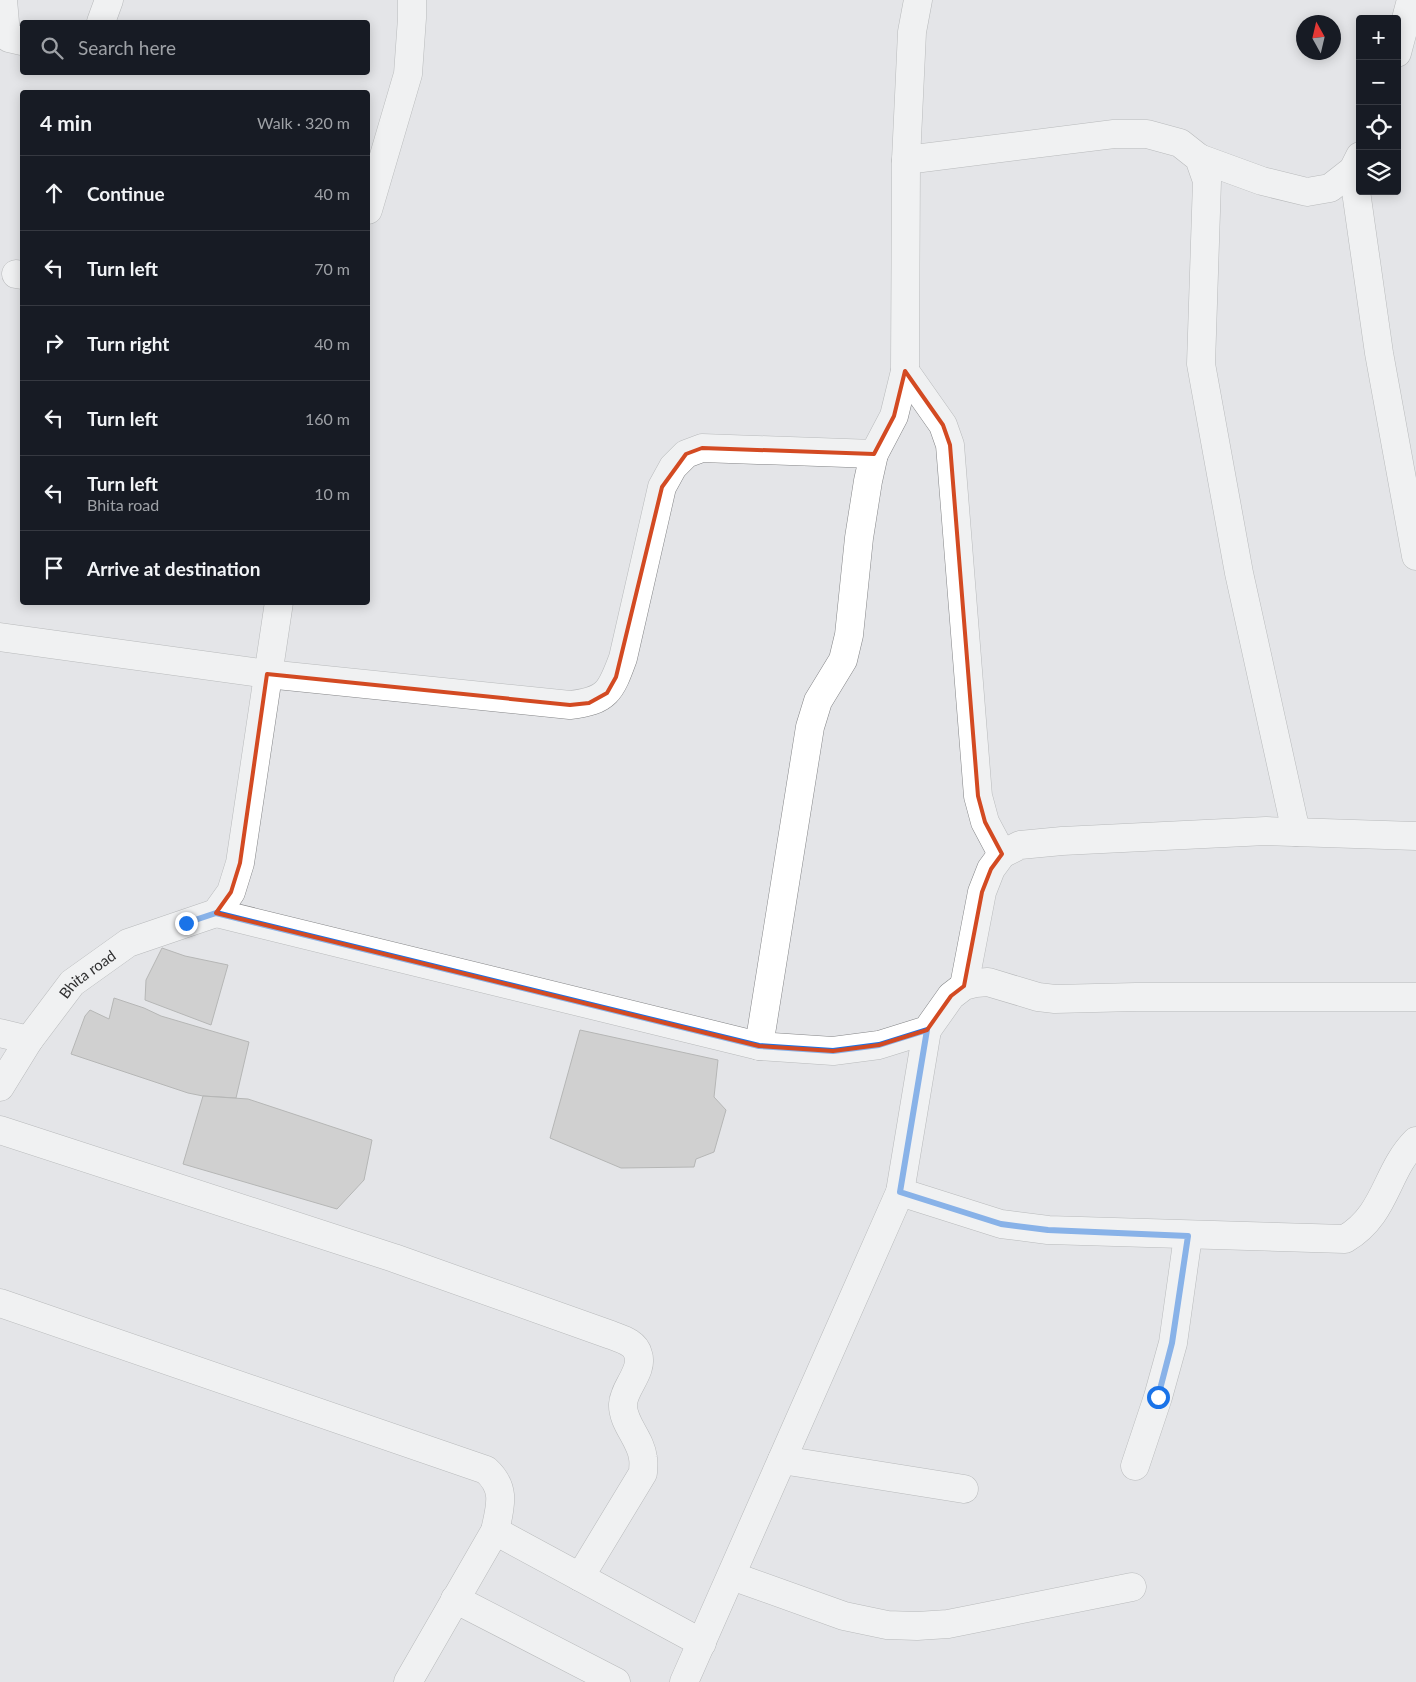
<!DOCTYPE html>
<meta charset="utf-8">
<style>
:root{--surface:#171b24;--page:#20242c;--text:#f1f3f6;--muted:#9ea1a6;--line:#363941}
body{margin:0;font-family:Lato,sans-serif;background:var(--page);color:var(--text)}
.controls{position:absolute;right:15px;top:15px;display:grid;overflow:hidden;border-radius:5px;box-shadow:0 2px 12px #0003}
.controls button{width:45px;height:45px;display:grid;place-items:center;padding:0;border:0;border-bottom:1px solid var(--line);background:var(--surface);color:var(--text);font:25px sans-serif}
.compass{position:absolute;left:1296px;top:15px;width:45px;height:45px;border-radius:50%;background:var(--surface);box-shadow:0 2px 12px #0003;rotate:352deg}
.stop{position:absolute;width:15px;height:15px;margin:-11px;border:4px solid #1a73e8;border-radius:50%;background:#fff}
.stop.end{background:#1a73e8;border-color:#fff;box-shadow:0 1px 5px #0008}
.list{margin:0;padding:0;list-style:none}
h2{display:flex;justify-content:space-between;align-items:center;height:65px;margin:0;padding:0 20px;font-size:21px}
h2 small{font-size:16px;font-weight:400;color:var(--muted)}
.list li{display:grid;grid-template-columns:32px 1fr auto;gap:15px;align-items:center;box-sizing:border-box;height:75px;padding:0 20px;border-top:1px solid var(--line)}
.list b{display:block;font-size:19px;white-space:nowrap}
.list p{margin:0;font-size:16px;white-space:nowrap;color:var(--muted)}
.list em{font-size:16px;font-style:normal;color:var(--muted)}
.icon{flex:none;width:28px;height:28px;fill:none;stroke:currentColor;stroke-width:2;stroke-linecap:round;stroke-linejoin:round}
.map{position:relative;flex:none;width:1416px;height:1682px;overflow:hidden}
.search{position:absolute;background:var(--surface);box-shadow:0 2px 12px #0003;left:20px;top:20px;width:350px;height:55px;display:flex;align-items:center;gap:12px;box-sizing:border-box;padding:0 18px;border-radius:5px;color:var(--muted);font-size:19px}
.panel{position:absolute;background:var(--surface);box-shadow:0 2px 12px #0003;left:20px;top:90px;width:350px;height:515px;border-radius:5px}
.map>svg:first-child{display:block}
.building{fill:#b8b7b4;stroke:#7d7c79}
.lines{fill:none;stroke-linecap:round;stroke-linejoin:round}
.street-casing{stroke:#848587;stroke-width:29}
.street{stroke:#fff;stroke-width:28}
.route{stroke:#1a73e8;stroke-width:6}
.marked{fill:none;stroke:#d34a22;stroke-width:4;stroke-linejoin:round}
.labels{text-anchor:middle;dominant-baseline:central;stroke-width:4.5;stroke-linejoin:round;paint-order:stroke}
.street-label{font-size:15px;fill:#303031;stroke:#e4e5e8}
</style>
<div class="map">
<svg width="1416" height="1682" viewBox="0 0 1416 1682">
<rect width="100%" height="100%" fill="#e4e5e8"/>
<!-- building -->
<g class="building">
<path d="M162,948L185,956L228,965L211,1025L145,1000L146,980Z"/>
<path d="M114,998L144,1008L161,1016L249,1042L236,1098L203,1096L188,1093L71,1054L85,1016L90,1010L109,1019Z"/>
<path d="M580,1030L718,1060L714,1097L726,1110L714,1152L696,1159L694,1167L621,1168L550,1138Z"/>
<path d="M203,1096L248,1099L372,1140L364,1180L337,1209L183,1164Z"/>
</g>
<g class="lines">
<defs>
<g id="street">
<path d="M3,0L6,34L9,38L22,41"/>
<path d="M101,22L109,0"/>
<path d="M1397,53L1411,0"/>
<path d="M1199,158L1262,181L1307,192L1330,188L1353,170L1360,156"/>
<path d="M906,160L1114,134H1147L1180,143L1199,158L1207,181L1201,364L1239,573L1296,832"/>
<path d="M1353,170L1379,353L1416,556"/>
<path d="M368,210L408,74L412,18V0"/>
<path d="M16,274L22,275"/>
<path d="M905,371L943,425L950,445L978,796L985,822L1002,854"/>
<path d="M0,637L267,674L570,705C607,701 611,691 623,658L662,487L673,467L686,454L702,448L874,454"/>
<path d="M216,913L759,1046L833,1051L879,1045L927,1030L951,996L964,986L976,983L988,982L1038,997L1055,999L1136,997H1416"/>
<path d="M216,913L231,892L240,863L279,602"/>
<path d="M964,986L982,892L991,869L1002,854L1020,845L1062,841L1266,831L1416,836"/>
<path d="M0,1033L29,1040"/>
<path d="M759,1046L810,727L818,701L843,660L849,635L859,538L868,481L874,454L894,416L905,371L906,160L912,32L918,0"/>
<path id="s1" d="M0,1087L29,1040L72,983L128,943L216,913"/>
<path d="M0,1130L394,1258L611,1335C621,1339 635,1342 638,1354C644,1371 624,1387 623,1404C622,1423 641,1439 643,1458C644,1463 643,1469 643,1473L580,1577"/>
<path d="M900,1192L1001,1224L1048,1230L1345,1239C1387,1214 1385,1172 1416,1141"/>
<path d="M0,1303L486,1470C507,1489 500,1507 495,1531L408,1682"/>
<path d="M782,1460L964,1489"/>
<path d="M1135,1466L1158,1397L1173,1343L1188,1236"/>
<path d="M495,1531L702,1643"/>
<path d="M732,1576L844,1616L887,1625L917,1626L948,1624L1132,1587"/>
<path d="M455,1599L616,1682"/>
<path d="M684,1682L900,1192L927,1030"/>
</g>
</defs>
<!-- street casing -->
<use href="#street" class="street-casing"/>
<!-- street -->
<use href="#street" class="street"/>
</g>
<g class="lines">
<!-- route -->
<path class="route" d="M186,923L216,913L759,1046L833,1051L879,1045L927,1030L900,1192L1001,1224L1048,1230L1188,1236L1172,1343L1158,1397"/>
</g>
<!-- marked area -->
<path d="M0 0H1416V1682H0ZM905,371L943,425L950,445L978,796L985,822L1002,854L991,869L982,892L964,986L951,996L927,1030L879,1045L833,1051L759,1046L216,913L231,892L240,863L267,674L570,705L589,703L607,693L616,677L662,487L686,454L702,448L874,454L894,416Z" fill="#e4e5e8" fill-opacity=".55" fill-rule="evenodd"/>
<path class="marked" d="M905,371L943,425L950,445L978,796L985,822L1002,854L991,869L982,892L964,986L951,996L927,1030L879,1045L833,1051L759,1046L216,913L231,892L240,863L267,674L570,705L589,703L607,693L616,677L662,487L686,454L702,448L874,454L894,416Z"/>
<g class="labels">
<!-- street labels -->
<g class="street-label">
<text stroke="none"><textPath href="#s1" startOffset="144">Bhita road</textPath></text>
</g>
</g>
</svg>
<div class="controls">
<button>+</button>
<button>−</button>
<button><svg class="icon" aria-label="locate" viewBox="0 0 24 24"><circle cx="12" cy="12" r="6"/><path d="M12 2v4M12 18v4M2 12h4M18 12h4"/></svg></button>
<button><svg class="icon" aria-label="layers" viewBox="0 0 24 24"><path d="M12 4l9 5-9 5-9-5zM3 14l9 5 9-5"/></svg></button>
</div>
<svg class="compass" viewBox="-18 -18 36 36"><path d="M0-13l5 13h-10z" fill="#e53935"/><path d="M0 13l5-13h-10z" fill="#9ea1a6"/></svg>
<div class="stop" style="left:1158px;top:1397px"></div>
<div class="stop end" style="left:186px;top:923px"></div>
<div class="search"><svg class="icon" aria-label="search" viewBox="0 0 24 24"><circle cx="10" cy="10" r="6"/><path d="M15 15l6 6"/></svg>Search here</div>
<section class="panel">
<h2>4 min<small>Walk · 320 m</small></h2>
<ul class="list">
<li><svg class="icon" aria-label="ahead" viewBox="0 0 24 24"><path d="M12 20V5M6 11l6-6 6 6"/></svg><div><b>Continue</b></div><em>40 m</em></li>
<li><svg class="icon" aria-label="left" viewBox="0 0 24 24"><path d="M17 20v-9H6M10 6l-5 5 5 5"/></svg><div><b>Turn left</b></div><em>70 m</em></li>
<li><svg class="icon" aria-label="right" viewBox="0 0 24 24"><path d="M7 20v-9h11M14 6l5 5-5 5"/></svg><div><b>Turn right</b></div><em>40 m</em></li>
<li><svg class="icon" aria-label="left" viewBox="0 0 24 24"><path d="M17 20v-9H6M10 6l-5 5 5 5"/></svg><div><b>Turn left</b></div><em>160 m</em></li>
<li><svg class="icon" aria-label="left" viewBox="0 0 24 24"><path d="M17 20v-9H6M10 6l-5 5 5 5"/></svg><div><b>Turn left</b><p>Bhita road</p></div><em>10 m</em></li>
<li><svg class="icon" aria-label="arrive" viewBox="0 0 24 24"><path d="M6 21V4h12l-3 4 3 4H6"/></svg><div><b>Arrive at destination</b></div></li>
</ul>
</section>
</div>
